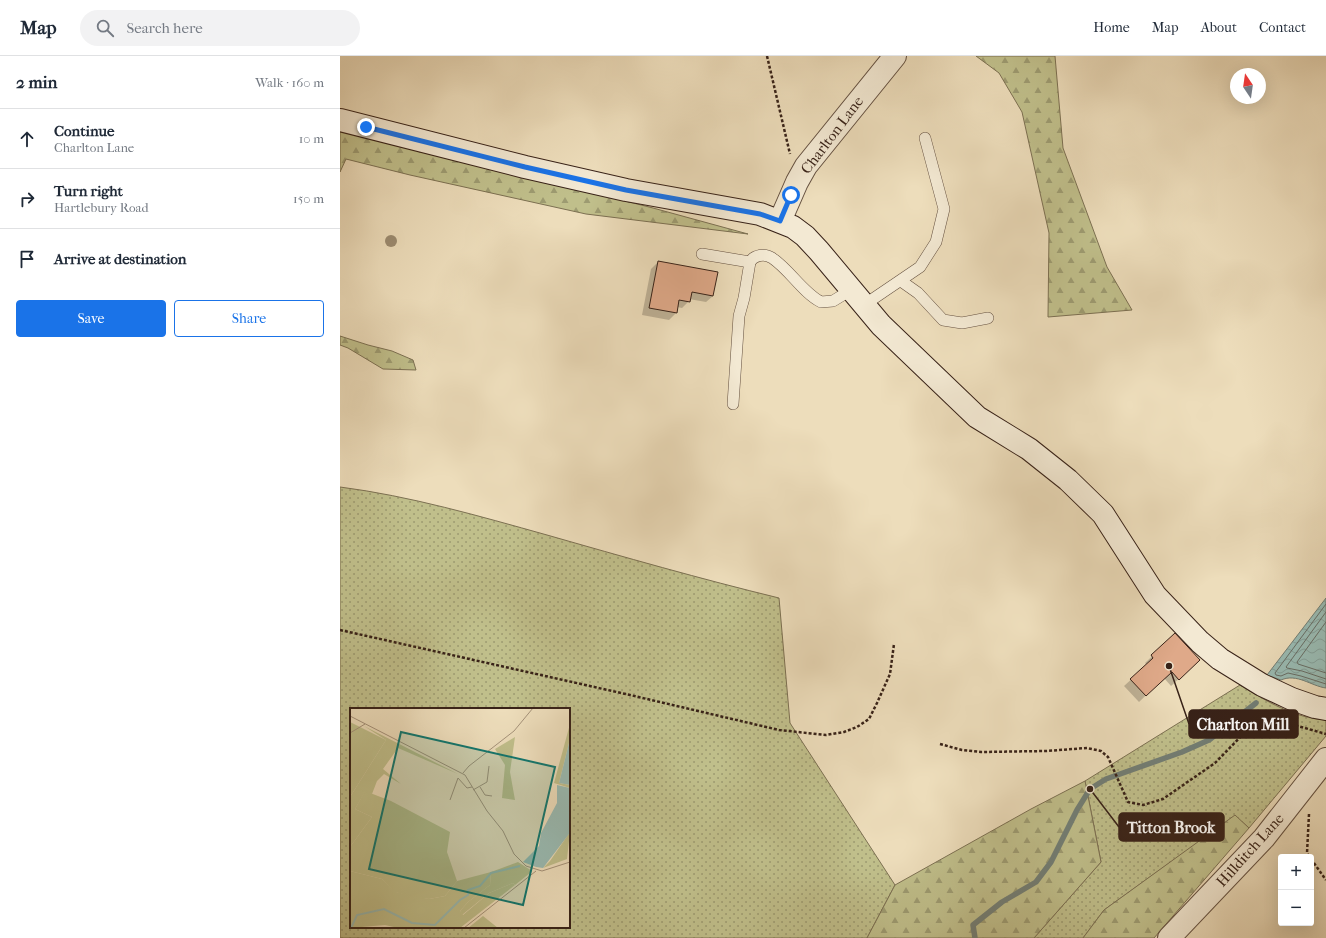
<!DOCTYPE html>
<meta charset="utf-8">
<style>
:root{--surface:#fff;--page:#f2f2f3;--text:#1f2937;--muted:#747a83;--line:#e0e1e3;--accent:#1a73e8}
body{margin:0;font-family:"IM FELL French Canon",serif;background:var(--page);color:var(--text)}
.controls{position:absolute;right:12px;bottom:12px;display:grid;overflow:hidden;border-radius:4px;box-shadow:0 4px 16px #0002}
.controls button{width:36px;height:36px;display:grid;place-items:center;padding:0;border:0;border-bottom:1px solid var(--line);background:var(--surface);color:var(--text);font:20px sans-serif}
.compass{position:absolute;left:890px;top:12px;width:36px;height:36px;border-radius:50%;background:var(--surface);box-shadow:0 4px 16px #0002;rotate:347deg}
.stop{position:absolute;width:12px;height:12px;margin:-9px;border:3px solid #1a73e8;border-radius:50%;background:#fff}
.stop.end{background:#1a73e8;border-color:#fff;box-shadow:0 1px 4px #0008}
.list{margin:0;padding:0;list-style:none}
h2{display:flex;justify-content:space-between;align-items:center;height:52px;margin:0;padding:0 16px;font-size:17px}
h2 small{font-size:13px;font-weight:400;color:var(--muted)}
.list li{display:grid;grid-template-columns:26px 1fr auto;gap:12px;align-items:center;box-sizing:border-box;height:60px;padding:0 16px;border-top:1px solid var(--line)}
.list b{display:block;font-size:15px;white-space:nowrap}
.list p{margin:0;font-size:13px;white-space:nowrap;color:var(--muted)}
.list em{font-size:13px;font-style:normal;color:var(--muted)}
.actions{display:flex;gap:8px;padding:12px 16px}
.actions a{flex:1;padding:9px 0;border:1px solid var(--accent);border-radius:4px;text-align:center;font-size:14px;color:var(--accent)}
.actions .main{background:var(--accent);color:#fff}
.icon{flex:none;width:22px;height:22px;fill:none;stroke:currentColor;stroke-width:2;stroke-linecap:round;stroke-linejoin:round}
.map{position:relative;flex:none;width:986px;height:882px;overflow:hidden}
header{display:flex;align-items:center;gap:24px;box-sizing:border-box;height:56px;padding:0 20px;background:var(--surface);border-bottom:1px solid var(--line)}
header strong{font-size:19px}
nav{display:flex;gap:22px;margin-inline-start:auto;font-size:14px}
.search{width:280px;height:36px;background:var(--page);display:flex;align-items:center;gap:10px;box-sizing:border-box;padding:0 14px;border-radius:22px;color:var(--muted);font-size:15px}
main{display:flex}
aside{flex:1;background:var(--surface)}
.map>svg:first-child{display:block}
.grass{fill:url(#grass-dots);stroke:#7c7052;fill-rule:evenodd}
.forest{fill:url(#forest-firs);stroke:#7c7052}
.water{fill:url(#water-waves);stroke:#727e75}
.shadow{fill:#0003}
.lines{fill:none;stroke-linecap:round;stroke-linejoin:round}
.shore{stroke:#686e66;stroke-width:1}
.stream{stroke:#727e75;stroke-width:5.5}
.building{fill:#dfa989;stroke:#382218}
.service-casing{stroke:#655141;stroke-width:12}
.minor-casing{stroke:#655141;stroke-width:24}
.secondary-casing{stroke:#382218;stroke-width:24}
.path{stroke:#382218;stroke-width:2.5;stroke-dasharray:3 2;stroke-linecap:butt}
.service{stroke:#f3e9d3;stroke-width:11}
.minor{stroke:#f3e9d3;stroke-width:22}
.secondary{stroke:#f3e9d3;stroke-width:22}
.tree{fill:#9c8c71}
.route{stroke:#1a73e8;stroke-width:5}
.labels{text-anchor:middle;dominant-baseline:central;stroke-width:4;stroke-linejoin:round;paint-order:stroke}
.street-label{font-size:15px;fill:#382218;stroke:#f3e9d3}
.inset-river{fill:none;stroke:#99bbb3;stroke-width:2}
.inset-road{fill:none;stroke:#a5927a;stroke-width:1}
.view{fill:#0f766e;fill-opacity:0.15;stroke:#0f766e;stroke-width:2}
.inset-edge{fill:none;stroke:#382218;stroke-width:2}
.leader{fill:none;stroke:#382218;stroke-width:1.5}
.callout-dot{fill:#382218;stroke:#f3e9d3;stroke-width:1.5}
.callout{fill:#382218;stroke:#382218;stroke-width:1.5}
.callout-label{font-size:16px;text-anchor:middle;font-weight:bold;fill:#fff}
</style>
<header>
<strong>Map</strong>
<div class="search"><svg class="icon" aria-label="search" viewBox="0 0 24 24"><circle cx="10" cy="10" r="6"/><path d="M15 15l6 6"/></svg>Search here</div>
<nav><a>Home</a><a>Map</a><a>About</a><a>Contact</a></nav>
</header>
<main>
<aside>
<h2>2 min<small>Walk · 160 m</small></h2>
<ul class="list">
<li><svg class="icon" aria-label="ahead" viewBox="0 0 24 24"><path d="M12 20V5M6 11l6-6 6 6"/></svg><div><b>Continue</b><p>Charlton Lane</p></div><em>10 m</em></li>
<li><svg class="icon" aria-label="right" viewBox="0 0 24 24"><path d="M7 20v-9h11M14 6l5 5-5 5"/></svg><div><b>Turn right</b><p>Hartlebury Road</p></div><em>150 m</em></li>
<li><svg class="icon" aria-label="arrive" viewBox="0 0 24 24"><path d="M6 21V4h12l-3 4 3 4H6"/></svg><div><b>Arrive at destination</b></div></li>
</ul>
<div class="actions"><a class="main">Save</a><a>Share</a></div>
</aside>
<div class="map">
<svg width="986" height="882" viewBox="0 0 986 882">
<defs>
<pattern id="grass-dots" width="8" height="8" patternUnits="userSpaceOnUse"><rect width="8" height="8" fill="#c0bf8b"/><path d="M2 2h.1M6 6h.1" fill="none" stroke="#9d9b71" stroke-width="1.8" stroke-linecap="round"/></pattern>
<pattern id="forest-firs" width="22" height="20" patternUnits="userSpaceOnUse"><rect width="22" height="20" fill="#c0bf8b"/><path d="M5 1l3.5 6h-7zM16 11l3.5 6h-7z" fill="#9d9b71"/></pattern>
<pattern id="water-waves" width="16" height="10" patternUnits="userSpaceOnUse"><rect width="16" height="10" fill="#99bbb3"/><path d="M0 5q4-4 8 0t8 0" fill="none" stroke="#85a099"/></pattern>
</defs>
<rect width="100%" height="100%" fill="#edddbb"/>
<filter id="stains"><feTurbulence type="fractalNoise" baseFrequency=".005" numOctaves="4"/><feColorMatrix values="0 0 0 0 .2 0 0 0 0 .09 0 0 0 0 .02 0 0 0 .5 -.17"/></filter>
<radialGradient id="worn" r=".72"><stop offset=".6" stop-color="#630" stop-opacity="0"/><stop offset="1" stop-color="#630" stop-opacity=".3"/></radialGradient>
<!-- grass -->
<g class="grass">
<path d="M0,431C70,440 139,460 207,479C284,501 361,523 439,542L450,667L555,829L527,882H0ZM11,653H229V871H11Z"/>
<path d="M900,629C926,645 954,662 986,664V680L909,772L895,760L764,854L743,882H694L761,806L745,725Z"/>
</g>
<!-- forest -->
<g class="forest">
<path d="M636,0H715L723,92L767,211L792,254L708,261L709,177L682,56L659,17Z"/>
<path d="M0,73L313,152L408,178L246,158L70,119L6,103L0,116Z"/>
<path d="M0,280L28,289L52,295L73,304L76,314L43,313L8,292L0,289Z"/>
<path d="M745,725L761,806L694,882H527L555,829L691,753Z"/>
<path d="M895,759L909,772L814,882H743L764,854Z"/>
</g>
<!-- water -->
<path class="water" d="M986,542V632C971,630 957,617 941,624L927,619Z"/>
<!-- shadow -->
<g class="shadow">
<path d="M318,206L373,240L366,246L349,243V245L342,252L337,251L336,257L329,264L302,259L311,213Z"/>
<path d="M835,578L852,611L831,630L824,622L799,646L784,630L807,609L805,607Z"/>
</g>
<g class="lines">
<!-- shore -->
<g class="shore">
<path d="M986,548L935,617L936,619L941,620L948,617L961,620L986,628"/>
<path d="M986,556L946,611L947,612L962,615L986,623"/>
<path d="M986,566L957,606L958,608L986,617"/>
</g>
<!-- stream -->
<path class="stream" d="M635,882L633,869L662,846L696,826L711,806L737,754L750,733L766,723L842,696L869,684L916,647"/>
</g>
<!-- building -->
<g class="building">
<path d="M318,205L378,216L373,240L352,236L350,246L339,244L337,257L309,252Z"/>
<path d="M835,577L860,604L839,624L832,616L806,640L790,623L813,602L811,599Z"/>
</g>
<g class="lines">
<defs>
<g id="service">
<path d="M362,198L410,206"/>
<path d="M561,225L578,237L603,264L622,267L648,262"/>
<path d="M524,249L580,211L596,186L604,153L585,82"/>
<path d="M393,348L399,260L404,242L410,206C414,199 425,197 432,202C449,213 463,237 481,246L493,245L511,234"/>
</g>
<g id="minor">
<path d="M440,165L457,126L466,110L555,0"/>
<path d="M829,882L924,782L986,703"/>
</g>
<path id="secondary" d="M0,64L185,111L286,134L420,158L453,171L465,180L479,195L541,269L637,361L689,393L728,424L763,458L815,539L860,586L880,603L922,629L952,643L975,651L986,653"/>
</defs>
<!-- service casing -->
<use href="#service" class="service-casing"/>
<!-- minor casing -->
<use href="#minor" class="minor-casing"/>
<!-- secondary casing -->
<use href="#secondary" class="secondary-casing"/>
<!-- path -->
<g class="path">
<path d="M427,0L450,98"/>
<path d="M0,574L290,639L439,674L486,679L504,676L517,671L529,663L537,647L550,618L554,588"/>
<path d="M600,688L622,694L641,696L706,695L747,692L761,695L768,701L788,746L803,749L823,743L875,707L913,668L926,661L986,678"/>
<path d="M969,758L967,797L969,801"/>
<path d="M971,803L986,824"/>
</g>
<!-- service -->
<use href="#service" class="service"/>
<!-- minor -->
<use href="#minor" class="minor"/>
<!-- secondary -->
<use href="#secondary" class="secondary"/>
</g>
<!-- trees -->
<circle class="tree" cx="51" cy="185" r="6"/>
<g class="lines">
<!-- route -->
<path class="route" d="M26,71L185,111L286,134L420,158L440,165L451,139"/>
</g>
<g class="labels">
<!-- street labels -->
<g class="street-label">
<text transform="translate(492 79) rotate(-53)">Charlton Lane</text>
<text transform="translate(910 794) rotate(-48)">Hillditch Lane</text>
</g>
</g>
<!-- overview -->
<g transform="translate(10 652)">
<rect width="220" height="220" fill="#edddbb"/>
<path d="M0,14L36,32L0,89ZM15,83L41,93L100,124L97,144L107,173L95,188L79,191L64,189L45,184L32,171L0,163V139L22,109L5,101ZM168,154L182,163L180,165L165,177L163,175L139,185L112,207L110,203L118,194L140,177L141,164ZM133,208L148,220H118Z" fill="#c0bf8b"/>
<path d="M220,16V31L209,75L220,77V80L204,75ZM14,18L108,66L48,40L33,61L51,76L34,66L27,73L22,86L15,84L5,101L22,109L0,139V89L36,32ZM165,29L160,64L165,92L152,90L155,57L145,41ZM220,124L217,151L193,160L200,153ZM0,163L32,171L46,184L79,191L95,188L107,173L141,164L140,177L118,194L110,203L113,207L139,185L163,175L165,177L110,220H48L35,217L0,220Z" fill="#c0bf8b"/>
<path d="M220,31V77L209,75ZM207,77L220,80L219,126L193,160L186,159L173,154L189,138L191,125L207,95Z" fill="#99bbb3"/>
<path class="inset-river" d="M1,220L7,207L34,201L62,215L85,217L110,192L118,187V182L130,178L141,165L170,158"/>
<path class="inset-road" d="M0,8L115,67L137,103L153,123L164,146L176,158L192,163L220,154M0,25L15,16M113,65L119,58L164,23L183,0M130,79L135,87L142,88M123,82L137,74L139,58M100,92L108,70L117,80L122,79M114,220L186,163"/>
<path class="view" d="M51,24L205,59L173,197L19,161Z"/>
<rect width="220" height="220" class="inset-edge"/>
</g>
<!-- callouts -->
<path class="leader" d="M829 610L849 668M750 733L779 771"/>
<g class="callout-dot">
<circle cx="829" cy="610" r="4"/>
<circle cx="750" cy="733" r="4"/>
</g>
<g class="callout">
<rect x="849" y="654" width="109" height="28" rx="4"/>
<rect x="779" y="757" width="105" height="28" rx="4"/>
</g>
<g class="callout-label">
<text x="903" y="674">Charlton Mill</text>
<text x="831" y="777">Titton Brook</text>
</g>
<rect width="100%" height="100%" filter="url(#stains)"/>
<rect width="100%" height="100%" fill="url(#worn)"/>
</svg>
<div class="controls">
<button>+</button>
<button>−</button>
</div>
<svg class="compass" viewBox="-18 -18 36 36"><path d="M0-13l5 13h-10z" fill="#e53935"/><path d="M0 13l5-13h-10z" fill="#747a83"/></svg>
<div class="stop" style="left:451px;top:139px"></div>
<div class="stop end" style="left:26px;top:71px"></div>
</div>
</main>
